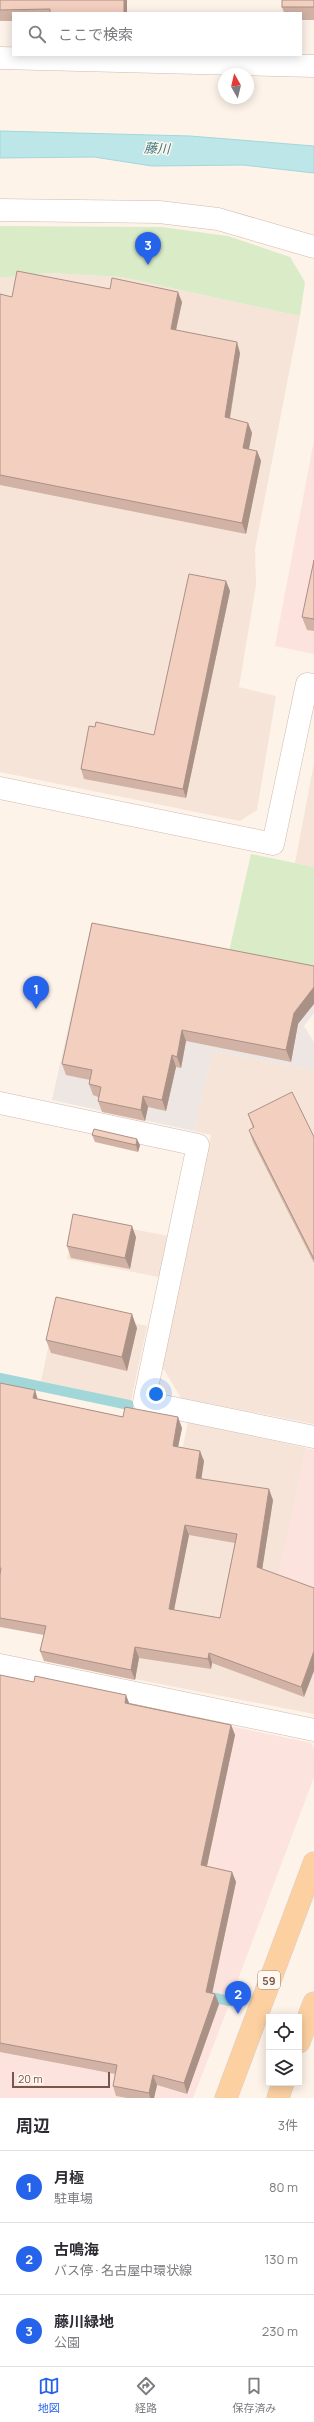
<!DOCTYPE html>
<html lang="ja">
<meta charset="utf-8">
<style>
:root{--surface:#fff;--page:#f7f7f7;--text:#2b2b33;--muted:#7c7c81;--line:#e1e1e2;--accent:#2563eb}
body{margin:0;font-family:Manrope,"Noto Sans JP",sans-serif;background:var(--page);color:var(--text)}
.controls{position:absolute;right:12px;bottom:12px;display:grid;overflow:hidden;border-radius:0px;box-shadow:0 2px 10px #0003}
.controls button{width:36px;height:36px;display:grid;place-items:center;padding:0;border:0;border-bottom:1px solid var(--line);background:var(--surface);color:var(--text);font:20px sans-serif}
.compass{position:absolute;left:218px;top:68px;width:36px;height:36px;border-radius:50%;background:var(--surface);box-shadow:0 2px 10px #0003;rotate:352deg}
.scale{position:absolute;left:12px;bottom:10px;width:98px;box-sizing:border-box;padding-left:4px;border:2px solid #79564b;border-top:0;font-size:11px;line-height:14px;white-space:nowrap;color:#79564b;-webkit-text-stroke:3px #fff7f0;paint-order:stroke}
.you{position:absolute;left:156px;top:1394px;width:14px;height:14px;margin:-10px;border:3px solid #fff;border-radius:50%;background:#1a73e8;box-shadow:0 0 0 6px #1a73e833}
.badge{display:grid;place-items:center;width:26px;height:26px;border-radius:50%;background:var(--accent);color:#fff;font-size:13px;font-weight:700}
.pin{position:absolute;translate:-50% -33px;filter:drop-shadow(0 1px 2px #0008)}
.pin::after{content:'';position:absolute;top:21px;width:14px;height:12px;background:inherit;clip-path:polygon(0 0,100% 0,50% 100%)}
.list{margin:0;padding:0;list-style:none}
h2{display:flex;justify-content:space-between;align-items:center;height:52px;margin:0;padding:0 16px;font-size:17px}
h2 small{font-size:13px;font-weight:400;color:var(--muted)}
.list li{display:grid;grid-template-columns:26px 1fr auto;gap:12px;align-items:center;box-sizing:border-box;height:72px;padding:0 16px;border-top:1px solid var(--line)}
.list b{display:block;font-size:15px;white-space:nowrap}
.list p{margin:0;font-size:13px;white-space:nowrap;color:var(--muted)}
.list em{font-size:13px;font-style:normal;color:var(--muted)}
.icon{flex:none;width:22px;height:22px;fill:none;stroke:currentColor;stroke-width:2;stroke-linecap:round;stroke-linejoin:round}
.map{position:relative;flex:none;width:314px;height:2098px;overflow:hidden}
.search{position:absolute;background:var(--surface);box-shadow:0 2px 10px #0003;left:12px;right:12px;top:12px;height:44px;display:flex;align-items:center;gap:10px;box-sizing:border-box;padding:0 14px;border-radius:0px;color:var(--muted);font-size:15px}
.sheet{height:268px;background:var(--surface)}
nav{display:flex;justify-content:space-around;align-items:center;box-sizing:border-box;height:56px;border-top:1px solid var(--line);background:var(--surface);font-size:11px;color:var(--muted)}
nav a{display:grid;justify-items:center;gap:2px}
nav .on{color:var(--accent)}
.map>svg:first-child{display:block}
.residential{fill:#f5e4d7}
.commercial{fill:#fde3dd}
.industrial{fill:#eee6e2}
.green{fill:#daecc7}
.water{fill:#bde6e8;stroke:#a2d7da}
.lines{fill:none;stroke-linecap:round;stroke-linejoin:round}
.stream{stroke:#a2d7da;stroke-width:10}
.street-casing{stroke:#d0b9ae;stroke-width:23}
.primary-casing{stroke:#d9d0cd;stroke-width:23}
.street{stroke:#fff;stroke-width:22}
.primary{stroke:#fcd0a1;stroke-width:22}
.wall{fill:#d1b2a5;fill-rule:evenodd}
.shaded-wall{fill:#aa9186}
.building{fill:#f3cfc0;stroke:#aa9186;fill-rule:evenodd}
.labels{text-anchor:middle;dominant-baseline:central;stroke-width:3;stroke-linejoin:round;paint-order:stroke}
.shield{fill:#fff7f0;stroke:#a1867c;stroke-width:1}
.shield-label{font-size:11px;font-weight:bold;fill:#79564b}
.water-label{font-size:13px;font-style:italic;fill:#3e7a7e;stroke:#fff7f0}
</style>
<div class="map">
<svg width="314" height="2098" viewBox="0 0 314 2098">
<rect width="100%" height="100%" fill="#fdf3e9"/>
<!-- residential -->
<g class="residential">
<path d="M48,273L121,277L300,316L255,549L256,585L239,687L276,696L257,810L240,821L0,772V278Z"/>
<path d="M314,763V867L295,863Z"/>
<path d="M213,1051L314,1071V1424L181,1398L162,1366L211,1135L194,1131Z"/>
<path d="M76,1218L168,1236L159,1277L67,1259Z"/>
<path d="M57,1307L147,1326L131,1401L41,1381Z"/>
<path d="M188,1422L306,1448L278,1580L314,1588V1714L135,1679Z"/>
</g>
<!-- commercial -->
<g class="commercial">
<path d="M314,440V654L275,646Z"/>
<path d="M306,1448L314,1450V1588L277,1580Z"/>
<path d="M68,1692L311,1743L314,1749V1777L231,1998L17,1953Z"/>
<path d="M16,1960L229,2005L193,2098H0V2036Z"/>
</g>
<!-- industrial -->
<path class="industrial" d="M90,930L314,973V1013L304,1026L314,1042V1071L213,1051L194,1131L52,1100Z"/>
<!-- green -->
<g class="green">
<path d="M0,226L161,227L228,236L290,257L305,282L300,316L121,277L48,273L0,278Z"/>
<path d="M251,854L314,867V973L228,956Z"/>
</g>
<!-- water -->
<path class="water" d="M0,131L190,136L314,146V173L243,165L152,166L94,157L0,158Z"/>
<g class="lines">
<!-- stream -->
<g class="stream">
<path d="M0,1378L129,1405"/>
<path d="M205,1996L230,2001"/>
</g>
<defs>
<g id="street">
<path d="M0,58L314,66"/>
<path d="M0,210L159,212L218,219L314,247"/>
<path d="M0,788L273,844L307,684L314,685"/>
<path d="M0,1103L198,1145L144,1402L314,1437"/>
<path d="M0,1665L314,1730"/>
</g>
<g id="primary">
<path d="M299,2042L314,2003"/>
<path d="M226,2098L314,1863"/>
<path d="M278,2098L283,2083"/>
</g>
</defs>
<!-- street casing -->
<use href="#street" class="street-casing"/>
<!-- primary casing -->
<use href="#primary" class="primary-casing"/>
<!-- street -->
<use href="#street" class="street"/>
<!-- primary -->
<use href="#primary" class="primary"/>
</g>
<!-- wall -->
<g class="wall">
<path d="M0,0H127V13H13V21H0Z"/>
<path d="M314,0V20H301V13H284L282,7Z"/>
<path d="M0,294L12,297L182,302L176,330L240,353L230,419L248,423L252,433L249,449L257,451L261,461L246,534L0,485Z"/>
<path d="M314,560V631L307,630L302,617Z"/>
<path d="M226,581L230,591L186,798L84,779L81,769L95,727L154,735Z"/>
<path d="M92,923L298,1024L291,1062L186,1041L181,1068L176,1067L166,1111L148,1107L145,1121L102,1112L98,1101V1097L93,1095L89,1084L90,1080L66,1075L62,1064Z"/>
<path d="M248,1114L314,1137V1263L253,1142L249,1130L253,1128Z"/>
<path d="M92,1135L140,1145L138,1152L95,1142Z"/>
<path d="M136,1237L130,1269L71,1258L67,1246Z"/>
<path d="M137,1328L127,1371L51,1353L46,1340Z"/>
<path d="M0,1383L38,1399L123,1417L182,1428L178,1447L204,1461L201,1478L273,1500L262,1569L304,1697L212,1663L211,1669L139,1658L135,1680L44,1661L40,1651L44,1635L0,1627ZM189,1535L235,1543L220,1618L174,1610Z"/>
<path d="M0,1675L231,1725L235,1735L207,1866L232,1872L236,1882L212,1994H215L219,2004L187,2094L157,2085L154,2098H127L116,2096L113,2086L115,2074L0,2052Z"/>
</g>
<!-- shaded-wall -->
<g class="shaded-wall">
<rect x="124" y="0" width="3" height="13"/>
<path d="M178,292L182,302L174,339L171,329Z"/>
<path d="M237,342L240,353L228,428L225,417Z"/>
<path d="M248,423L252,433L247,458L243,448Z"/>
<path d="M257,451L261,461L246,534L242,523Z"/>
<path d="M226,581L230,591L186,798L183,789Z"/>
<path d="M314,987V1004L298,1024L291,1062L286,1050L294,1013Z"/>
<path d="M182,1030L186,1041L181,1068L177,1057Z"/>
<path d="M172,1055L176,1067L166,1111L162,1100Z"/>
<path d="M143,1096L148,1107L145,1121L141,1110Z"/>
<path d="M137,1139L140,1145L138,1152L136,1145Z"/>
<path d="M132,1226L136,1237L130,1269L125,1258Z"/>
<path d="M132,1314L137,1328L127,1371L122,1357Z"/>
<path d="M35,1390L38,1400L33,1398Z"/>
<path d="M178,1417L182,1428L176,1457L173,1446Z"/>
<path d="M200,1451L204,1461L200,1488L196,1478Z"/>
<path d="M269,1489L273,1500L261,1577L257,1567Z"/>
<path d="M185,1525L189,1535L172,1620L169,1609Z"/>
<path d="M135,1647L139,1658L135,1680L131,1670Z"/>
<path d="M314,1651V1671L304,1697L301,1687Z"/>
<path d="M209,1653L212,1663L211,1669L208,1659Z"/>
<path d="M126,1695L130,1705L125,1703Z"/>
<path d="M231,1725L235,1735L205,1875L201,1865Z"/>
<path d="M232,1872L236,1882L210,2003L206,1992Z"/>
<path d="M215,1994L219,2004L187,2094L184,2083Z"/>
<path d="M153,2075L157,2085L154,2098H150L149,2093Z"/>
</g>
<!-- building -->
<g class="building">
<path d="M0,0H124V13H50V9L0,10Z"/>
<rect x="282" y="0" width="32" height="7"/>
<path d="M17,271L110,289L112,278L178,292L171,329L237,342L225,417L248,423L243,448L257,451L242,523L0,475V294L12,297Z"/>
<path d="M314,560V619L302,617Z"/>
<path d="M189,574L226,581L183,789L81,769L89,726L95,727L96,722L154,735Z"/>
<path d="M92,923L314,966V987L294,1013L286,1050L182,1030L177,1057L172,1055L162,1100L143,1096L141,1110L98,1101L101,1087L89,1084L92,1070L62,1064Z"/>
<path d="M292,1092L314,1137V1259L249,1130L254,1127L248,1114Z"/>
<path d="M94,1129L137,1139L136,1145L92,1135Z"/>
<path d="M73,1214L132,1226L125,1258L67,1246Z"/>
<path d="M56,1297L132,1314L122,1357L46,1340Z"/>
<path d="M0,1383L35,1390L33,1398L123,1417L125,1407L178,1417L173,1446L200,1451L196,1478L269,1489L257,1567L314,1588V1651L301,1687L209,1653L208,1659L135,1647L131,1670L40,1651L46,1626L0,1618V1575L1,1568H0ZM185,1525L237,1534L220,1618L169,1609Z"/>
<path d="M0,1675L34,1682L35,1676L126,1695L125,1703L231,1725L201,1865L232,1872L206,1992L215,1994L184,2083L153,2075L149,2093L113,2086L117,2065L0,2043Z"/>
</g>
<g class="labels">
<!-- shield labels -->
<rect class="shield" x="258" y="1971" width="22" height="18" rx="3"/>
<g class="shield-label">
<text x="269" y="1980">59</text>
</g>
<!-- water labels -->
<g class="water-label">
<text transform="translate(157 148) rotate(2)">藤川</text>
</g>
</g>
</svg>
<div class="controls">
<button><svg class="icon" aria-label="locate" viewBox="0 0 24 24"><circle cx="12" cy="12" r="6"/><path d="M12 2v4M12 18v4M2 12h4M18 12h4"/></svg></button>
<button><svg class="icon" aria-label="layers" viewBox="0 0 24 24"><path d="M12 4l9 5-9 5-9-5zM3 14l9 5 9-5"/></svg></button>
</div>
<svg class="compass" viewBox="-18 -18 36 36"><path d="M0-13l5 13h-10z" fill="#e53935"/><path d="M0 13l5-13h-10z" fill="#7c7c81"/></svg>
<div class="scale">20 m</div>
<div class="you"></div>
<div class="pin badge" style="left:36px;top:1009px">1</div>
<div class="pin badge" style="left:238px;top:2014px">2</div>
<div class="pin badge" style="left:148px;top:265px">3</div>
<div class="search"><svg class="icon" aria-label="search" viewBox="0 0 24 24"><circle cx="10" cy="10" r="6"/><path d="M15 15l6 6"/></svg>ここで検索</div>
</div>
<section class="sheet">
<h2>周辺<small>3件</small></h2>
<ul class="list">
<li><span class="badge">1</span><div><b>月極</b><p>駐車場</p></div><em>80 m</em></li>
<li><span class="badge">2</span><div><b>古鳴海</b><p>バス停 · 名古屋中環状線</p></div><em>130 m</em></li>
<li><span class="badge">3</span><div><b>藤川緑地</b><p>公園</p></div><em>230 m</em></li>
</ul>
</section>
<nav>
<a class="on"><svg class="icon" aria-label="map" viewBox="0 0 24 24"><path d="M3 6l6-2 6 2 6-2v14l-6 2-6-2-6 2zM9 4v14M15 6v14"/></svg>地図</a>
<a><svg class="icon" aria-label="directions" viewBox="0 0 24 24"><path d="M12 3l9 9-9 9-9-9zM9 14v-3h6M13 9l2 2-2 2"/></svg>経路</a>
<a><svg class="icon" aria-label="saved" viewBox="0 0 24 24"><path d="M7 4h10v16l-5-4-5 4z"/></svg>保存済み</a>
</nav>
